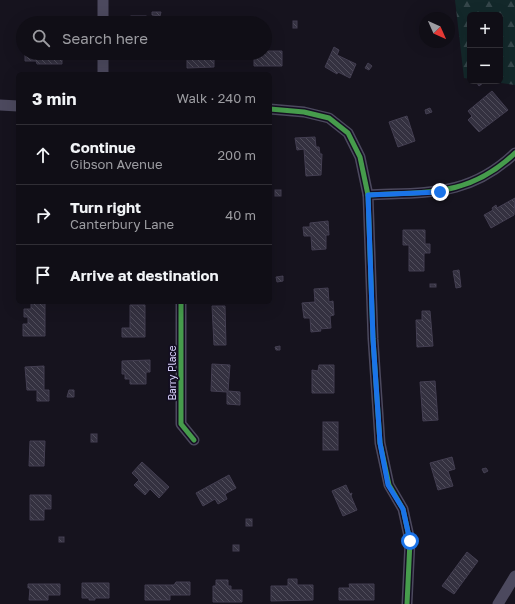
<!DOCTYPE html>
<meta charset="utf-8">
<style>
:root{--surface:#100e16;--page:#19171f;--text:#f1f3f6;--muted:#9c9ca1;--line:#302e35}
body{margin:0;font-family:"Golos Text",sans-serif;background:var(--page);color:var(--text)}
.controls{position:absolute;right:12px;top:12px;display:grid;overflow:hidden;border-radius:6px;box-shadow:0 4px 16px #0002}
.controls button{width:36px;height:36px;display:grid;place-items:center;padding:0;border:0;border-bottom:1px solid var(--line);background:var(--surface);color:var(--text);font:20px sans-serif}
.compass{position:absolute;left:419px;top:12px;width:36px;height:36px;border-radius:50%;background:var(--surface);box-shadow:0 4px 16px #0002;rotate:135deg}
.stop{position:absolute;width:12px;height:12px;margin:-9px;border:3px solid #1a73e8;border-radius:50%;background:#fff}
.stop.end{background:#1a73e8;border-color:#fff;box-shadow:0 1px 4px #0008}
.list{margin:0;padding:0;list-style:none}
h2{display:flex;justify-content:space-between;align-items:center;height:52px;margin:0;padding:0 16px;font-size:17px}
h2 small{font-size:13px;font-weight:400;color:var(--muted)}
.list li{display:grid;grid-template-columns:26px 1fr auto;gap:12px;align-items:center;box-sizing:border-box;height:60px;padding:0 16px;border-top:1px solid var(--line)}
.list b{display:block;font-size:15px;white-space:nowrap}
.list p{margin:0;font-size:13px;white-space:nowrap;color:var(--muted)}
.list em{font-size:13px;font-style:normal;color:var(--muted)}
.icon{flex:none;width:22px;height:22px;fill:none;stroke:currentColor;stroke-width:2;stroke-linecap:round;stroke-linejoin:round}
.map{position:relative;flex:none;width:515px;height:604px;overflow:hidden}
.search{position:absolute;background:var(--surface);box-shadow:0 4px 16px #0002;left:16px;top:16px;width:256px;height:44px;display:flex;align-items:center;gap:10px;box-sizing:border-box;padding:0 14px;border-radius:22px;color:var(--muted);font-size:15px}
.panel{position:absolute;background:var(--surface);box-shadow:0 4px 16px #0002;left:16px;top:72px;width:256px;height:232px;border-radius:6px}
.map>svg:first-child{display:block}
.forest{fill:url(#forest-firs)}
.building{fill:url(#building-back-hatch);stroke:#433e51}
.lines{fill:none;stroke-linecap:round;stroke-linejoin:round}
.minor{stroke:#4c495e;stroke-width:11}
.cycleway-casing{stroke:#140f22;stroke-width:8}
.cycleway{stroke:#469c4c;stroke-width:5}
.route{stroke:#1a73e8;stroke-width:5}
.labels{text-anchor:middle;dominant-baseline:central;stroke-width:3.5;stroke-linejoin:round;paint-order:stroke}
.street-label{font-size:10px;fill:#dad2fd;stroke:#140f22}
</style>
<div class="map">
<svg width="515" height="604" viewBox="0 0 515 604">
<defs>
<pattern id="forest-firs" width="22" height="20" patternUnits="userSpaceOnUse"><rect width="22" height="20" fill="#13282a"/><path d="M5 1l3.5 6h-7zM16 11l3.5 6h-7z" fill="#35464a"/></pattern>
<pattern id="building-back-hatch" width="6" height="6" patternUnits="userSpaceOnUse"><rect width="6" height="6" fill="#343140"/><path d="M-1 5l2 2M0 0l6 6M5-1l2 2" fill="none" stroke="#514e5c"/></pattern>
</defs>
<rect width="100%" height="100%" fill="#16131e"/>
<!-- forest -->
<path class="forest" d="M455,0H515V85L486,81H500V15H470V79L464,78Z"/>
<!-- building -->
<g class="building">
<path d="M152,12H161L160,16L152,15Z"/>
<rect x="131" y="16" width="15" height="7"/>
<rect x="293" y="21" width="4" height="7"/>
<path d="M334,47L339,50L337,55L356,64L350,78L338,72L337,74L325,67Z"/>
<path d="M265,51H282V66H254V53H265Z"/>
<path d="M25,53H62V64H37L36,61H25Z"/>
<rect x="131" y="53" width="13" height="2"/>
<path d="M187,53H214V67L187,68Z"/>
<path d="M368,63L372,66L369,70L365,68Z"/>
<path d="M480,81L483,83L479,86L477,83Z"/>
<path d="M492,91L508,110L479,132L468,120L472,116L468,111Z"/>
<path d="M430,108L432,112L426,114L425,110Z"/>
<path d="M407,116L415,141L398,147L389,122Z"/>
<path d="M315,137L316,147H319L320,154H322L321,175L306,176L304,149L297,150L295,138Z"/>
<rect x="275" y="190" width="6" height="6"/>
<path d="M515,198L514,215L491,228L484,215L493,210L492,208L496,205L497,208Z"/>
<path d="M328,221L329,235H326V249L312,250L311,236H304L303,227H310V223Z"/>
<path d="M403,230H425V244H430V253H424V271H409V245H403Z"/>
<path d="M459,270L461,287L456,288L453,271Z"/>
<path d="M283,276V281L277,282L276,277Z"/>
<rect x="430" y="284" width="6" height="3"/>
<path d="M328,288L329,302L333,301L334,315L330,316L331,328L320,329L321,331L311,332L310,318H304L302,303L315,302L314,289Z"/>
<path d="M31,302H45V336H23V324H28V317H24V309H31Z"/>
<path d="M130,305H145V337H122V328H130Z"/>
<path d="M212,306H225L226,345H214Z"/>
<path d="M422,311H430L433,346L417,347L416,320H422Z"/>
<path d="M280,346V350H276L275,347Z"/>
<path d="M150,360V372H146V384H130V379H125V374H122V361Z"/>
<path d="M212,364L230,365L228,391L240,392V405L227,404V392L211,391Z"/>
<path d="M319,365H334V393H312V370L318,371Z"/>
<path d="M44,366V390H49V401H37V390H27L25,367Z"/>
<path d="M435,381L438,420L423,421L420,382Z"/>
<path d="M69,390H74V397H67Z"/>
<rect x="323" y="422" width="15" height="28"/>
<rect x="91" y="434" width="6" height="8"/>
<path d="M30,441H45L44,466H29Z"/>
<path d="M452,457L455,469L448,471L453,486L438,490L430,463Z"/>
<path d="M142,462L169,487L159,498L150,489L145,495L134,485L139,480L132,473Z"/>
<path d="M486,468L488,471L484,473L482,469Z"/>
<path d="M229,475L236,488L225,494L227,499L218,504L215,499L203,506L196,493Z"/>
<path d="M346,485L350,494L352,493L351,496L357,510L343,516L332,491Z"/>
<path d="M30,495H51V509H44V520H30Z"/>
<rect x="246" y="519" width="6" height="7"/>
<rect x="59" y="537" width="5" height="5"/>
<rect x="233" y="545" width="6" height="6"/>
<path d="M467,552L478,561L454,594L442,586Z"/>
<path d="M288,579H297V585H313V600L271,601V586H288Z"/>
<path d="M216,580H228V586H231V590H242V602H213V586H216Z"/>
<path d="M176,582H190V595H170V600H145V585H174Z"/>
<path d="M82,583H109V598H95V600H89V598H82Z"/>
<path d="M28,584H60V595H48V600H29L30,588H28Z"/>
<path d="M349,584H374V600H339V588H350Z"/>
</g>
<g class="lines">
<!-- minor -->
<g class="minor">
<path d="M103,23V0"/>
<path d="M103,53V74"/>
<path d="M0,105L18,106"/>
<path d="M270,109L304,112L329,118L348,133L360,157L368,195L373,339L380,443L389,485L403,509L410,541L407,604"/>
<path d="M368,195C427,192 469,197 515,153"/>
<path d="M181,302V424L194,440"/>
<path d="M498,604L515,576"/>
</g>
<defs>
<g id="cycleway">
<path d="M270,109L304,112L329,118L348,133L360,157L368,195L373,339L380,443L389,485L403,509L410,541L407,604"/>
<path d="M368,195C427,192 469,197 515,153"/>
<path d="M181,302V424L194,440"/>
</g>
</defs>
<!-- cycleway casing -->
<use href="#cycleway" class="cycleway-casing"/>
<!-- cycleway -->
<use href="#cycleway" class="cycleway"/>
</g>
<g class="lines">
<!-- route -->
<path class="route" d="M410,541L403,509L388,485L380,443L373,339L368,195L440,192"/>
</g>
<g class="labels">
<!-- street labels -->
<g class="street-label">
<text transform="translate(172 373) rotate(-90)">Barry Place</text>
</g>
</g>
</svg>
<div class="controls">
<button>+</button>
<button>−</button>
</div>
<svg class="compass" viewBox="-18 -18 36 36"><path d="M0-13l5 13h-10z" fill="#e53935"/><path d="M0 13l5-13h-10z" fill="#9c9ca1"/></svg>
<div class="stop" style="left:410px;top:541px"></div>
<div class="stop end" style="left:440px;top:192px"></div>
<div class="search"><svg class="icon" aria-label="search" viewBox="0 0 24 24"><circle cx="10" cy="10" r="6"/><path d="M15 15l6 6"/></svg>Search here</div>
<section class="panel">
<h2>3 min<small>Walk · 240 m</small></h2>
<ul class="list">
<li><svg class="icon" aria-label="ahead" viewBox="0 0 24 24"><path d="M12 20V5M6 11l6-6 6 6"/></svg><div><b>Continue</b><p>Gibson Avenue</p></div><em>200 m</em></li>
<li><svg class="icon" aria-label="right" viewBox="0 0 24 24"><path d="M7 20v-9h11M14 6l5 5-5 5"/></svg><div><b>Turn right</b><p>Canterbury Lane</p></div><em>40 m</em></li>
<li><svg class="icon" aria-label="arrive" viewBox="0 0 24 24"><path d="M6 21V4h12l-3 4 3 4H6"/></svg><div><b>Arrive at destination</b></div></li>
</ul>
</section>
</div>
